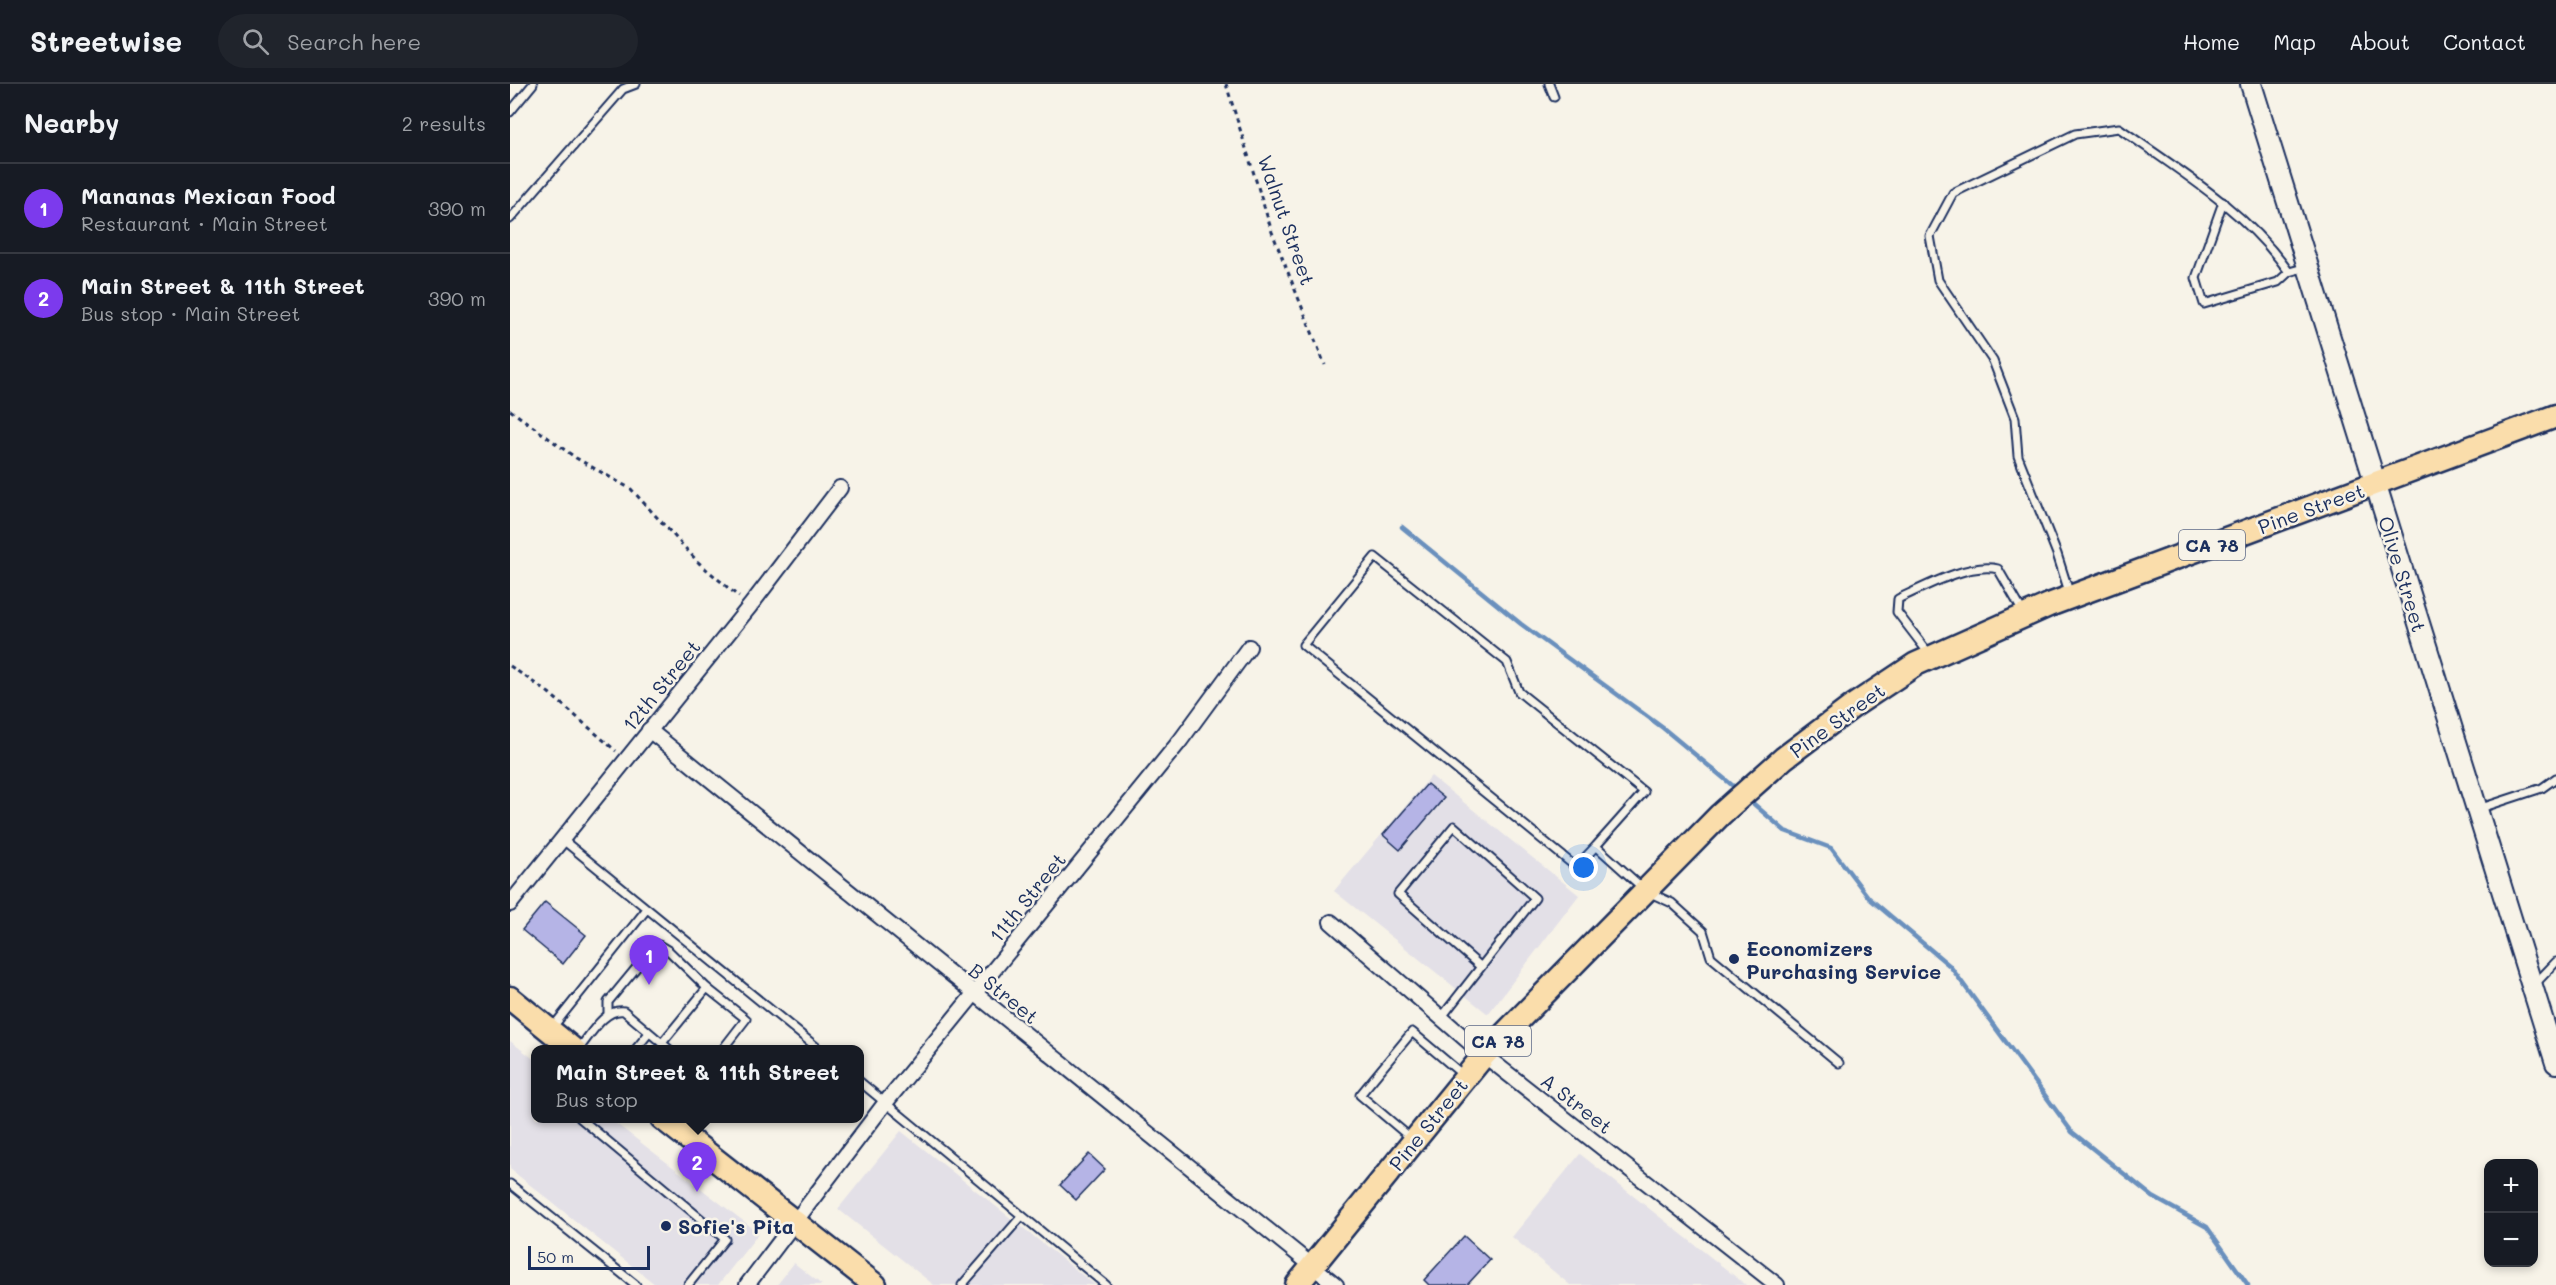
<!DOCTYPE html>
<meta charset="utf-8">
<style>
:root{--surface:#171b24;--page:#20242c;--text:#f1f3f6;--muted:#9ea1a6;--line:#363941;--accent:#7c3aed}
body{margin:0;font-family:Mali,sans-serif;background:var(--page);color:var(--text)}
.controls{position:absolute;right:18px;bottom:18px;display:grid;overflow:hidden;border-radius:12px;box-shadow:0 3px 9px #0003}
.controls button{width:54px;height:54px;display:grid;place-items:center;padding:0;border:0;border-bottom:2px solid var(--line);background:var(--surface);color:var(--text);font:30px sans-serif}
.scale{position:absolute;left:18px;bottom:15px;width:122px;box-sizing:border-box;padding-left:6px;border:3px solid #1b2f5e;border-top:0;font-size:16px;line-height:21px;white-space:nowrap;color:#1b2f5e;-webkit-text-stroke:4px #f7f3e8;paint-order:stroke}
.you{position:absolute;left:1074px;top:784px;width:21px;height:21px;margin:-15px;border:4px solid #fff;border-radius:50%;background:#1a73e8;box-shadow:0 0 0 9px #1a73e833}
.badge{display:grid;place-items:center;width:39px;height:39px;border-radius:50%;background:var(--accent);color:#fff;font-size:20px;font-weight:700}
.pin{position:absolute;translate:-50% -50px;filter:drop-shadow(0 2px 3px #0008)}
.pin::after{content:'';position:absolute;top:32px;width:21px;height:18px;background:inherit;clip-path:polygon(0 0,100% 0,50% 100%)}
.popup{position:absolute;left:21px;top:961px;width:333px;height:78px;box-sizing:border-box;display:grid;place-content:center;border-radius:12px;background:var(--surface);filter:drop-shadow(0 2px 4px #0005);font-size:20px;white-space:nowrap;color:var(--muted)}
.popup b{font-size:22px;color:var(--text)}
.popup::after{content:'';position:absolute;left:50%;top:100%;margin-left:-12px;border:12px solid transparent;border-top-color:var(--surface)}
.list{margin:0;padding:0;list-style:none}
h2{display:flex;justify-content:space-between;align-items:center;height:78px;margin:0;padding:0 24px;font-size:26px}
h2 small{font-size:20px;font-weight:400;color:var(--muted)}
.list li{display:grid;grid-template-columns:39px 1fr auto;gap:18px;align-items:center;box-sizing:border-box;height:90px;padding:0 24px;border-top:2px solid var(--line)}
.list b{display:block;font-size:22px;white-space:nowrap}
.list p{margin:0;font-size:20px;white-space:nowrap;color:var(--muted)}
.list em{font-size:20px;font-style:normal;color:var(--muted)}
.icon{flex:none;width:33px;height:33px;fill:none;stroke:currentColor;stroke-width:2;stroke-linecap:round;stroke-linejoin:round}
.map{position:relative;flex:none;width:2046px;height:1201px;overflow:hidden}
header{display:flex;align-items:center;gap:36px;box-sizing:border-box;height:84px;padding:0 30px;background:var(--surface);border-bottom:2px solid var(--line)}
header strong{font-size:28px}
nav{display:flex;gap:33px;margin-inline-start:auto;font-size:21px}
.search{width:420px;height:54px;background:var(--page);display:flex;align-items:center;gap:15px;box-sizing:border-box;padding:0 21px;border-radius:33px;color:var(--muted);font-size:22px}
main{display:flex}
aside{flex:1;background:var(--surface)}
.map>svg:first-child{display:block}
.built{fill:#e3e0e7}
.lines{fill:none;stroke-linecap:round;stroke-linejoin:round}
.stream{stroke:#6b90bd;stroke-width:4.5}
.building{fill:#b5b4e6;stroke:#1b2f5e;stroke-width:1.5}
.lane-casing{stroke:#1b2f5e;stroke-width:11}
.street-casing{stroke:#1b2f5e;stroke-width:18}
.secondary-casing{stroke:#1b2f5e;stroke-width:24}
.primary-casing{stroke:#1b2f5e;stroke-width:27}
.path{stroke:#1b2f5e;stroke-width:3;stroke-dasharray:4.5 4.5;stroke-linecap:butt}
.lane{stroke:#f7f3e8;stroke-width:7}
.street{stroke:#f7f3e8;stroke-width:14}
.secondary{stroke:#f7f3e8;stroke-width:20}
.primary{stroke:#faddab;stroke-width:22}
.poi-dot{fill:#1b2f5e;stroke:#f7f3e8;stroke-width:2}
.labels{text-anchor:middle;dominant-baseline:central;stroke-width:5;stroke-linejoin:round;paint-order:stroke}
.shield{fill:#f7f3e8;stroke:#5d6a87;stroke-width:1.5}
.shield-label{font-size:18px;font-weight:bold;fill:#1b2f5e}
.street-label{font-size:20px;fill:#1b2f5e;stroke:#f7f3e8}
.poi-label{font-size:20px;font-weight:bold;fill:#1b2f5e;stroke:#f7f3e8;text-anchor:start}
</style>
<header>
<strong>Streetwise</strong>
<div class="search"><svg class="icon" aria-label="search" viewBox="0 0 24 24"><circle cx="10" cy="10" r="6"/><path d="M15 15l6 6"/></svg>Search here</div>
<nav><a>Home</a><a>Map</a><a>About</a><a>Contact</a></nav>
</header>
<main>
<aside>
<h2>Nearby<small>2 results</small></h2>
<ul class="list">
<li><span class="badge">1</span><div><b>Mananas Mexican Food</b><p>Restaurant · Main Street</p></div><em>390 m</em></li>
<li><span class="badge">2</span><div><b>Main Street &amp; 11th Street</b><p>Bus stop · Main Street</p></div><em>390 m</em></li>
</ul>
</aside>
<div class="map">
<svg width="2046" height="1201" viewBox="0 0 2046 1201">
<rect width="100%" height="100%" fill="#f7f3e8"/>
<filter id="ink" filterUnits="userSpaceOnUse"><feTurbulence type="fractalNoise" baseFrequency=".0167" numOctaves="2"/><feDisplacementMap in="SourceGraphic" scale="12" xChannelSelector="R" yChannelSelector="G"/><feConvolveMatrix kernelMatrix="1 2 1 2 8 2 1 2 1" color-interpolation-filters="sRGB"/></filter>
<g filter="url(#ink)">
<!-- built -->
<g class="built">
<path d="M921,692L1069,811L978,930L824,807Z"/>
<path d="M0,957L25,976V1034L100,1035L249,1149L208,1201H146L0,1085Z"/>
<path d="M391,1047L585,1201H424L328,1125Z"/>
<path d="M1070,1070L1236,1201H1060L1002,1153Z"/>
<path d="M284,1179L312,1201H267Z"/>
</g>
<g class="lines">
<!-- stream -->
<g class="stream">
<path d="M892,443L1011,540L1153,644L1228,706"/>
<path d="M1238,715L1275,747L1321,764L1359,814L1440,882L1562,1048L1643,1113L1697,1143L1738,1201"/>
</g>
</g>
<!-- building -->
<g class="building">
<path d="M917,700L934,714L890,766L873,751Z"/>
<path d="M35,818L76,851L53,880L12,846Z"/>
<path d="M579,1070L595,1085L566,1116L550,1101Z"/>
<path d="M954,1152L980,1176L957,1201H919L914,1196Z"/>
</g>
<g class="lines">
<defs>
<g id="lane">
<path d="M1039,0L1044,13"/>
<path d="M0,28L23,0"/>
<path d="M1713,118L1686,194L1694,220L1768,198L1779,188"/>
<path d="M0,135L113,5L126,0"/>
<path d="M1560,511L1547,470L1508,372L1505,334L1483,277L1428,196L1420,152L1443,109L1565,50L1609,44C1670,87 1735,126 1779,188L1797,183"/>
<path d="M1420,571L1387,528L1388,515C1414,503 1459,478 1488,485L1514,530"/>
<path d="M1968,725L2032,704L2046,694"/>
<path d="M53,756L310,966"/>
<path d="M1086,762L1066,783L793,561L865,473L997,578L1009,608L1134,708L1086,762L1136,807L1162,819L1193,847L1201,873L1329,979"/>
<path d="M2024,901L2046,878"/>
<path d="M98,930V918L141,866L149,861L159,867L197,904"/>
<path d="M931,934L1025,814L944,742L888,810L971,883"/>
<path d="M42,944L136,826"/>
<path d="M152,959L197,904L236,935L212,966"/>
<path d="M68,966C80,952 94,924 114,927L160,966"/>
<path d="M125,966L139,949"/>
<path d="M349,997L596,1201"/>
<path d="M70,1034L215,1155L178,1201"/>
<path d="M902,1055L850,1011L902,948L953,991"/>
<path d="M0,1100L126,1201"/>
<path d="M452,1201L511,1133"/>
</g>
<g id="street">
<path d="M139,646L826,1201"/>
<path d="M0,820L240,522L330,404"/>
<path d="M821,838L974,971L1267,1201"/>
<path d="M237,1201L376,1018L670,657L739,563"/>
</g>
<path id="secondary" d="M1741,0L2046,979"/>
<g id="primary">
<path d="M0,914L64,966"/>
<path d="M152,1034L365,1201"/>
<path d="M787,1201L974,971L1210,731L1274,674L1343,622L1406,580L1539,521L2046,332"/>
</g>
</defs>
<!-- lane casing -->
<use href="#lane" class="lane-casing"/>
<!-- street casing -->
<use href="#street" class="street-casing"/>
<!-- secondary casing -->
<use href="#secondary" class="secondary-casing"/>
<!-- primary casing -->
<use href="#primary" class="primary-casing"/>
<!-- path -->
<g class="path">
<path d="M716,0L762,148L815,281"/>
<path d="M0,326L66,374L121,405L189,479L229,513"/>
<path d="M0,582L39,609L106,667"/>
</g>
<!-- lane -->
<use href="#lane" class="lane"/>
<!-- street -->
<use href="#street" class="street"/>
<!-- secondary -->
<use href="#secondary" class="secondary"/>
<!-- primary -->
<use href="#primary" class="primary"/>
</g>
</g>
<!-- markers -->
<g class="poi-dot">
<circle cx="1224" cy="875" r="6"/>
<circle cx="156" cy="1142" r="6"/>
</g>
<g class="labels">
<!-- shield labels -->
<g class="shield">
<rect x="1669" y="446" width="66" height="30" rx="4.5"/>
<rect x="955" y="942" width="66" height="30" rx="4.5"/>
</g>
<g class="shield-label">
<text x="1702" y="461">CA 78</text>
<text x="988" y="957">CA 78</text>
</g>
<!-- street labels -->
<g class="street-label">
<text transform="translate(777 136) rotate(71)">Walnut Street</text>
<text transform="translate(1801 424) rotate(-20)">Pine Street</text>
<text transform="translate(1893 490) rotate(73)">Olive Street</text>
<text transform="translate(151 601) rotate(-51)">12th Street</text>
<text transform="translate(1327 636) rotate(-36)">Pine Street</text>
<text transform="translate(517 813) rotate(-51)">11th Street</text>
<text transform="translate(494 909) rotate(39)">B Street</text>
<text transform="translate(1067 1019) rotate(38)">A Street</text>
<text transform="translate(918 1040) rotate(-51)">Pine Street</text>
</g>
<!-- poi labels -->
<g class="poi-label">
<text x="1236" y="864">Economizers<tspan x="1236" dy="23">Purchasing Service</tspan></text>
<text x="168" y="1142">Sofie's Pita</text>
</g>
</g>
</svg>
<div class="controls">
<button>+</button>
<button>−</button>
</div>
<div class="scale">50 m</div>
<div class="you"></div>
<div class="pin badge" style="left:139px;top:901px">1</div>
<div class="pin badge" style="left:187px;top:1108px">2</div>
<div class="popup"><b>Main Street &amp; 11th Street</b>Bus stop</div>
</div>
</main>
